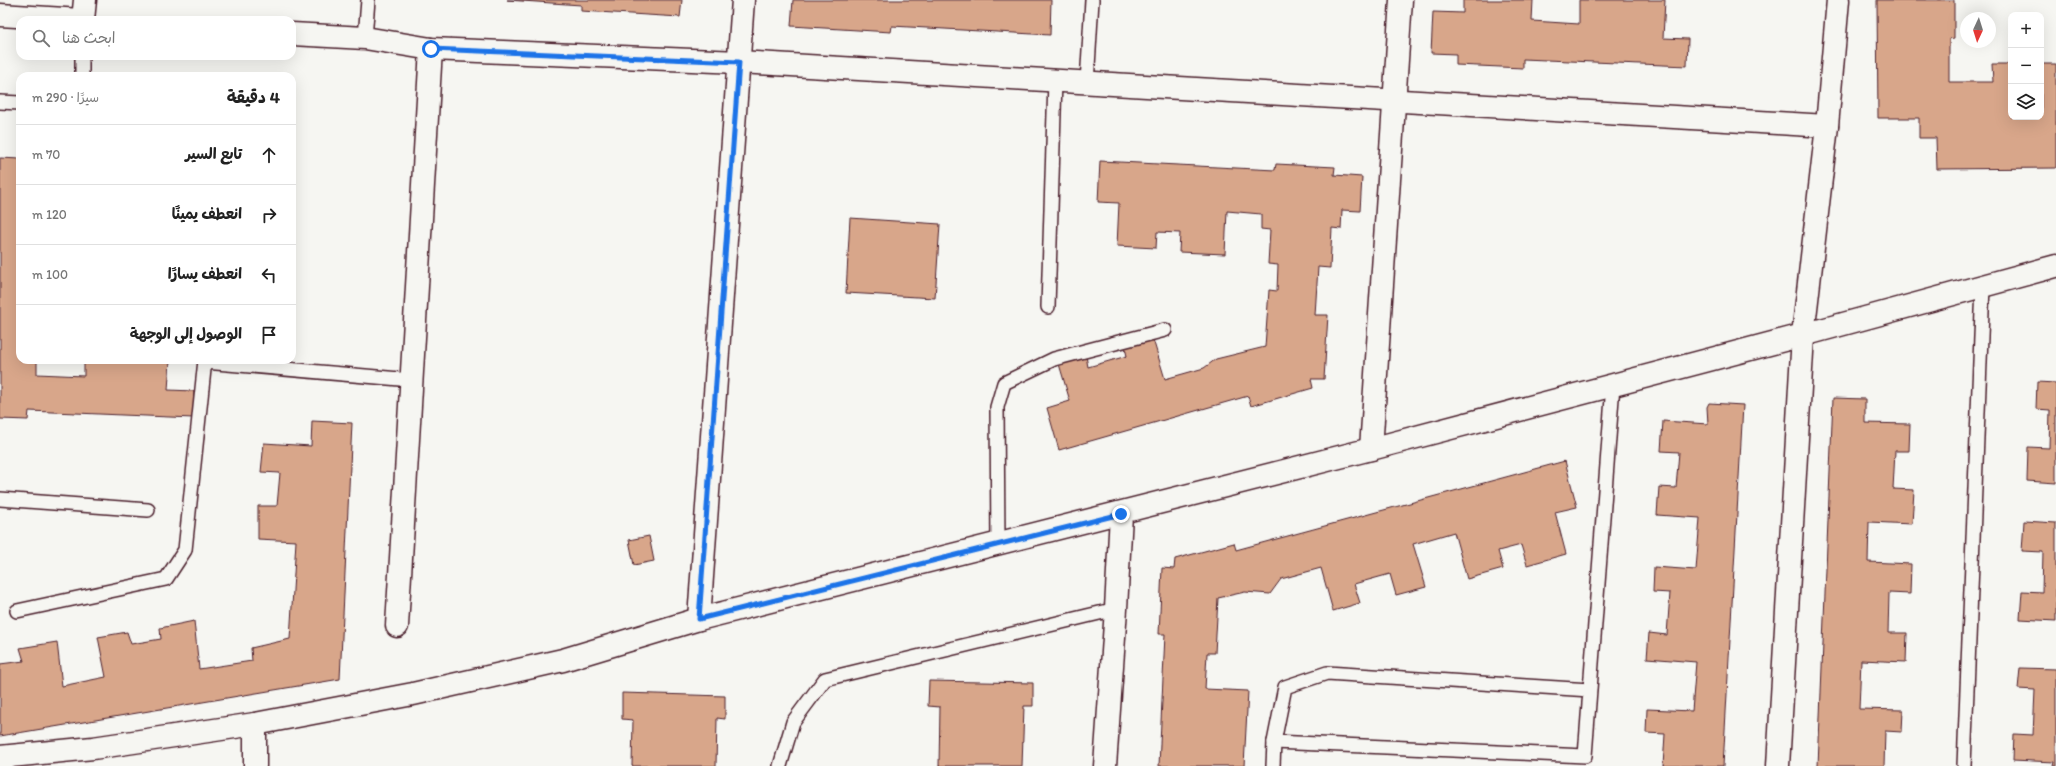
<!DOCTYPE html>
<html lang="ar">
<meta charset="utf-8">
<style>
:root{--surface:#fff;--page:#f2f2f2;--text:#222;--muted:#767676;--line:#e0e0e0}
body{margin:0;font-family:Itim,"Playpen Sans Arabic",sans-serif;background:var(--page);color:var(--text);direction:rtl}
.controls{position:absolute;right:12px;top:12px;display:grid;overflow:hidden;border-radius:8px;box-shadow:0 4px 16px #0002}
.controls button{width:36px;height:36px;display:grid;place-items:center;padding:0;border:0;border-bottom:1px solid var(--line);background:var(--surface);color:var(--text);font:20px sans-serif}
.compass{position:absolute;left:1960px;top:12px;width:36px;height:36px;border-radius:50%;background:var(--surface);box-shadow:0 4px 16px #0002;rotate:184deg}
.stop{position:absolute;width:12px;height:12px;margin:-9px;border:3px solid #1a73e8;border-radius:50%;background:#fff}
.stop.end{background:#1a73e8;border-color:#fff;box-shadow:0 1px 4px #0008}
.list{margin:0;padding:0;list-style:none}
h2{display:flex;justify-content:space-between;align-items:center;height:52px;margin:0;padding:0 16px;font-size:17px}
h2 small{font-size:13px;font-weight:400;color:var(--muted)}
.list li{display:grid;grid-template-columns:26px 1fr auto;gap:12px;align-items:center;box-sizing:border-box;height:60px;padding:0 16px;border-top:1px solid var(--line)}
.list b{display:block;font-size:15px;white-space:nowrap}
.list em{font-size:13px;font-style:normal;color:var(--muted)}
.icon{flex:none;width:22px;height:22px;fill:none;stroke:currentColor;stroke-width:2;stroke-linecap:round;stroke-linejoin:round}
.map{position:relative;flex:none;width:2056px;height:766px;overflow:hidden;direction:ltr}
.search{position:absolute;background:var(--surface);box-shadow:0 4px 16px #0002;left:16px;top:16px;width:280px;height:44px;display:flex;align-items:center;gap:10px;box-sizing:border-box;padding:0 14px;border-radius:12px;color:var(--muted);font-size:15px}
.panel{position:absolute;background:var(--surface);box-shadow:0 4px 16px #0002;left:16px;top:72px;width:280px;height:292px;border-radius:12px;direction:rtl}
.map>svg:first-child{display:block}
.building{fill:#d8a68a;stroke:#4a1f2b}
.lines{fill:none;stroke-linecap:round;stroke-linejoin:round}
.lane-casing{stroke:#4a1f2b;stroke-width:16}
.street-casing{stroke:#4a1f2b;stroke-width:25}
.secondary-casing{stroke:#4a1f2b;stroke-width:25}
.lane{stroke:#f6f6f2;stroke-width:13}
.street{stroke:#f6f6f2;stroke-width:22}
.secondary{stroke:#f6f6f2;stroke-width:22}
.route{stroke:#1a73e8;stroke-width:5}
</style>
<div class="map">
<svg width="2056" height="766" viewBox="0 0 2056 766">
<rect width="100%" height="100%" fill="#f6f6f2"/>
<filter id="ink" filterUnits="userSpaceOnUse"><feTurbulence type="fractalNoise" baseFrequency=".025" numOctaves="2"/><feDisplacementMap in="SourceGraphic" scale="8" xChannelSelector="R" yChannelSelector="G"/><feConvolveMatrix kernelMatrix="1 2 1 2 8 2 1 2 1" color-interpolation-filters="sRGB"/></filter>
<g filter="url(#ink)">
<!-- building -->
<g class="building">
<path d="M507,0H682L680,17L581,11V5Z"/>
<path d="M793,0H1051L1050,35L892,26L891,32L791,26Z"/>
<path d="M1463,0H1533L1532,21L1579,24V0H1665L1663,38L1688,39L1687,66L1523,59V68L1456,65V54L1431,53L1433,12L1463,13Z"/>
<path d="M1877,0H1954V38L1949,39V82H1993L1992,64H2011V117H2041V64H2056V168L1937,169L1936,138H1919V118H1878Z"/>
<path d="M0,158L20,159V360H37V374L84,376V360H170L168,390L194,391L193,418L29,411L28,420L0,419Z"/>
<path d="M1100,161L1275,170L1276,164L1335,167L1334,175L1362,177L1360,211L1342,210L1341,229L1332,228L1330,268L1318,267L1315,315H1328L1324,379H1311L1313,388L1251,406L1248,396L1059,450L1047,408L1070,401L1059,364L1086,356L1088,367L1127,356L1124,344L1152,336L1165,379L1204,368L1216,359L1265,347L1269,290L1277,291L1278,265L1268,264L1270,230L1261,229V214L1227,211L1225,254L1179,252L1180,233L1157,232L1156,248L1117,246L1119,203L1098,202Z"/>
<path d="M850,218L940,224L935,298L846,293Z"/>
<path d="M2037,382L2056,383V483L2027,481L2028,447L2049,448L2050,410L2036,409Z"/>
<path d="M1833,398L1865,399V423L1910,424L1909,451H1895L1893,489L1914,490L1912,524L1869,522L1868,562L1911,564L1910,594L1889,593L1888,633H1907L1906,662L1861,660L1859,709L1903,710L1902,732L1885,731L1884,766H1818Z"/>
<path d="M1709,403L1743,405L1723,766H1663L1665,734L1646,733L1647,709L1692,711L1696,662L1647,658L1649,633L1667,635L1670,593L1653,592L1654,567L1696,570L1700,518L1657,515L1659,487L1676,488L1679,452L1661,451L1663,421L1708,424L1707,407Z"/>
<path d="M312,421L352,423L340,679L0,736V664L24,661L20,648L57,642L62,686L106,677L98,637L127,632L131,644L161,639L160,628L194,621L199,669L252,661L251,648L290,639L296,541L258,539V506H277L280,473L261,472L264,443L311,446Z"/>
<path d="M1565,461L1577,507L1555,512L1566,554L1527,565L1521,545L1498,551L1503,569L1467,579L1454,532L1413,544L1426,587L1396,595L1390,574L1354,584L1360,603L1333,611L1321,568L1281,579L1270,594L1245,592L1218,598L1215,653H1207L1205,689L1248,691L1244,766H1159L1165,634H1159L1162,568L1174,569L1175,559L1234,543L1236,550Z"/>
<path d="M2024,521L2056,523V621L2020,619L2022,591L2042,592L2043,552L2022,551Z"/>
<path d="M649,536L654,561L634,565L629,540Z"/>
<path d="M2020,668L2056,669V766H2053L2054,762L2013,760L2014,734L2033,735L2035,690L2018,689Z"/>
<path d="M929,681L1033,683V706H1024L1022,766H939L940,707L928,706Z"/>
<path d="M622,693L725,696V719L717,718L716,766H632L633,720L622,719Z"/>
</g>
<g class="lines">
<defs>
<g id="lane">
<path d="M365,38L368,0"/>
<path d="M82,76V56"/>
<path d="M1087,83L1092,0"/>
<path d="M0,102L20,103"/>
<path d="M1048,307L1055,81"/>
<path d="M205,362L411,380"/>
<path d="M0,499L148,510"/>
<path d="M998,545L997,407L1004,383L1054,359L1165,330"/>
<path d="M17,611L166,579L185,550L205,360"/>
<path d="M1590,690L1327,673L1285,687L1274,742L1585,756L1613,385"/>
<path d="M780,766L793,722L825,679L1116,609"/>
<path d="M1273,766L1274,742"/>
<path d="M1964,766L1983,286"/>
</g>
<g id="street">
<path d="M0,15L81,20"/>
<path d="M83,20L85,0"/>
<path d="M292,34L365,38L431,49L739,62L1827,126"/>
<path d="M1371,449L1401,0"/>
<path d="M699,619L743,0"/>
<path d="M397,626L431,49"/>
<path d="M255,766V724"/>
<path d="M1105,766L1116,609L1121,514"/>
<path d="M1778,766L1803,335L1827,126L1838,0"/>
</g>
<path id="secondary" d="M0,757L93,748L255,724L413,694L563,660L699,619L1371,449L1803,335L2056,266"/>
</defs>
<!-- lane casing -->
<use href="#lane" class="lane-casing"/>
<!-- street casing -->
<use href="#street" class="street-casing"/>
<!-- secondary casing -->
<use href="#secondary" class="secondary-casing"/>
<!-- lane -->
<use href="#lane" class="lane"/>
<!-- street -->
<use href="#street" class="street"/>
<!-- secondary -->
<use href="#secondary" class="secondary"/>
</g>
</g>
<g class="lines" filter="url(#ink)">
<!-- route -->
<path class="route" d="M431,49L739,62L699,619L1121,514"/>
</g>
</svg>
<div class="controls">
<button>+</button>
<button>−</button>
<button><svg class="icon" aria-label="layers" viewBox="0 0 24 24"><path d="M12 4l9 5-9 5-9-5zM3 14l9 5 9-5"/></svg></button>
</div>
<svg class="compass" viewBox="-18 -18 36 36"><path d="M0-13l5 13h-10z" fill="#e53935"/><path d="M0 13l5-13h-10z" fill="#767676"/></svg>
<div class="stop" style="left:431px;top:49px"></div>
<div class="stop end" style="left:1121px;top:514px"></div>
<div class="search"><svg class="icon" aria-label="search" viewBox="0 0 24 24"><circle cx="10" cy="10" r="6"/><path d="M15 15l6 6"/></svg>ابحث هنا</div>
<section class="panel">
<h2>4 دقيقة<small>سيرًا · 290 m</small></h2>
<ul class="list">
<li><svg class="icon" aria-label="ahead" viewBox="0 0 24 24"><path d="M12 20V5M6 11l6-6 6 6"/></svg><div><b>تابع السير</b></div><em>70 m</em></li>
<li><svg class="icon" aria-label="right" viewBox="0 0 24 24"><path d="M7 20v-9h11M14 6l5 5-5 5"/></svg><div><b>انعطف يمينًا</b></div><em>120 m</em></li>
<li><svg class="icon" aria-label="left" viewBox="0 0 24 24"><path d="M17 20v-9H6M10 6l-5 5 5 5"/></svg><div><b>انعطف يسارًا</b></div><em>100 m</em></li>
<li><svg class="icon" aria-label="arrive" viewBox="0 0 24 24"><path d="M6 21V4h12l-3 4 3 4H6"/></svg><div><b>الوصول إلى الوجهة</b></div></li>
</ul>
</section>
</div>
